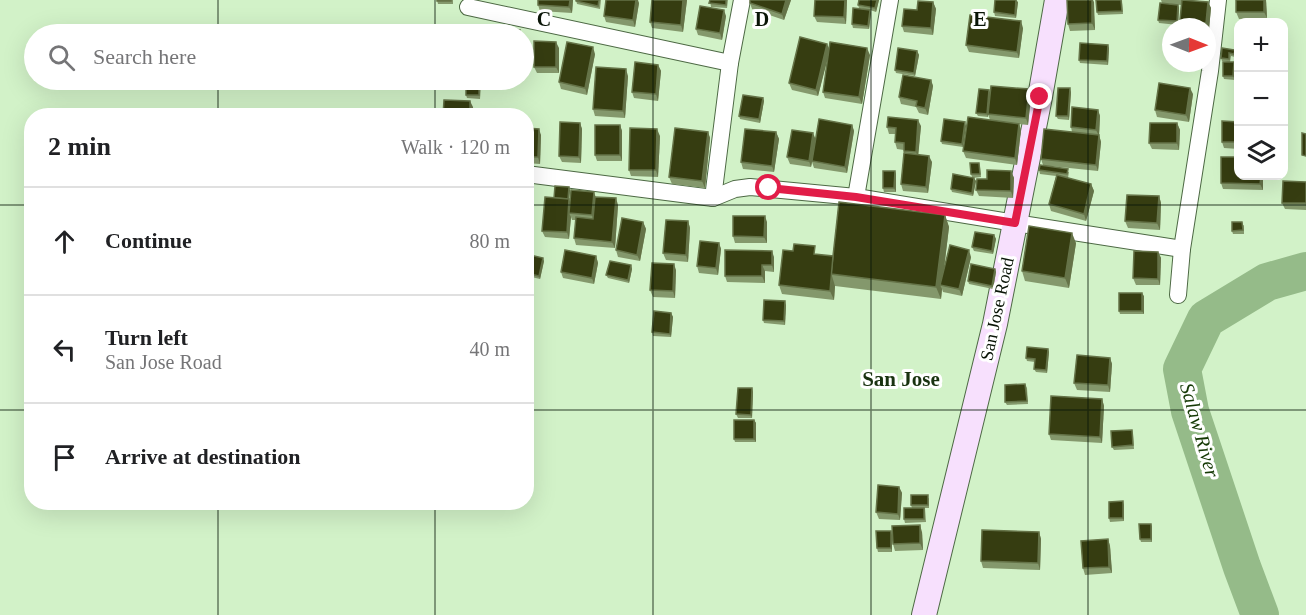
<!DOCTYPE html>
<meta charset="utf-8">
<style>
:root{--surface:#fff;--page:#f6f6f6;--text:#202124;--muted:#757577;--line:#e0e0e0}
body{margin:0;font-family:Georgia,serif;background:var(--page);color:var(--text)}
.controls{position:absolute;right:18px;top:18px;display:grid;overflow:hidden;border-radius:12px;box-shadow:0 6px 24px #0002}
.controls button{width:54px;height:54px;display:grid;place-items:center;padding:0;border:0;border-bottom:2px solid var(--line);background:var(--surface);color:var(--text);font:30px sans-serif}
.compass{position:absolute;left:1162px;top:18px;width:54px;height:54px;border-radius:50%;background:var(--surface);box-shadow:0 6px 24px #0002;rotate:91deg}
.stop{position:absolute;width:18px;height:18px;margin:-14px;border:4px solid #e11d48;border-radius:50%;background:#fff}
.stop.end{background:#e11d48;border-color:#fff;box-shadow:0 2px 6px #0008}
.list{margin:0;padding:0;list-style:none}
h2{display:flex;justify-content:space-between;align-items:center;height:78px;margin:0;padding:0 24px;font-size:26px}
h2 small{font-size:20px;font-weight:400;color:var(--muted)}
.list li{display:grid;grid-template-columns:39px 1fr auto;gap:18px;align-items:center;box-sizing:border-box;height:108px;padding:0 24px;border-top:2px solid var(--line)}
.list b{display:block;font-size:22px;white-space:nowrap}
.list p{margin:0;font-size:20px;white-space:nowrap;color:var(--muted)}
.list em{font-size:20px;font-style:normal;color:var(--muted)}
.icon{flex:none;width:33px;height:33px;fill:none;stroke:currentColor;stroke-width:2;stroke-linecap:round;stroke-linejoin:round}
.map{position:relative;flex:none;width:1306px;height:615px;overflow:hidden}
.search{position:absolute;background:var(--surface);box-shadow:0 6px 24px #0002;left:24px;top:24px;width:510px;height:66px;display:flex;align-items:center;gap:15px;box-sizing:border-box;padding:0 21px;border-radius:33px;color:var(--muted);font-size:22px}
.panel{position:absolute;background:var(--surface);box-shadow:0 6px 24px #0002;left:24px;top:108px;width:510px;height:402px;border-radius:24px}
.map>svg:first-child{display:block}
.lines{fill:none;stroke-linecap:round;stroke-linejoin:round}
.river{stroke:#95bb89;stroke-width:38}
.street-casing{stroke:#4d6944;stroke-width:18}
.secondary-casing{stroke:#4d6944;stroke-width:26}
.street{stroke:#fff;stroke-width:16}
.secondary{stroke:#f7e0fd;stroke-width:24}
.wall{fill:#84986c}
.shaded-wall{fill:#657348}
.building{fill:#363d11;stroke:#657348;stroke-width:1.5}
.route{stroke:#e11d48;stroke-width:8}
.grid{fill:none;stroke:#0a1507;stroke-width:1.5;stroke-opacity:0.55}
.labels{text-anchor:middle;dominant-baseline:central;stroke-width:6;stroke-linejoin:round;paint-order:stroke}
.street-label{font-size:18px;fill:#0a1507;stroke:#fff}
.water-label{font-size:20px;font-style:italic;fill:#153905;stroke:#fff}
.quarter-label{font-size:21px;font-weight:bold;fill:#193210;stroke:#fff}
.grid-label{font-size:20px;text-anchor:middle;font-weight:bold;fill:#0a1507;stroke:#fff;stroke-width:6;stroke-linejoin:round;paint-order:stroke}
</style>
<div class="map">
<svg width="1306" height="615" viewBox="0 0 1306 615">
<rect width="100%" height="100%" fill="#d2f2c8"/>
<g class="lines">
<!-- river -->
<path class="river" d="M1260,615L1242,567L1190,411L1182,369L1206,319L1267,282L1306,271"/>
<defs>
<g id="street">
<path d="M468,7L730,63"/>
<path d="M526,174L713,198L735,189L750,187L856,197L1015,223L1182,249"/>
<path d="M856,197L890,0"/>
<path d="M713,198L730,63L742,0"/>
<path d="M1178,295L1182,249L1210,71L1218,0"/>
</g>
<path id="secondary" d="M924,615L995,324L1040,97L1057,0"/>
</defs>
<!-- street casing -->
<use href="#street" class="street-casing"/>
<!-- secondary casing -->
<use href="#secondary" class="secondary-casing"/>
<!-- street -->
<use href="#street" class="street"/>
<!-- secondary -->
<use href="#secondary" class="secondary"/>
</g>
<!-- wall -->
<g class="wall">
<path d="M437,0H453V4H438Z"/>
<path d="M573,0L572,13L540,11L538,5Z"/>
<path d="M576,0H601L600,9L577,4Z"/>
<path d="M652,0H687L683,32L652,28L650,22Z"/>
<path d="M710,0H728L727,8L711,7Z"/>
<path d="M791,0L784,20L752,9L750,3Z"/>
<path d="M847,0L846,24L817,22L814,16Z"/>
<path d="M859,0H879L876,12L870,10L871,13L869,29L853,28L852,24L867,10L859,8L858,5Z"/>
<path d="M1067,0H1093L1095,30L1070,31L1068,24Z"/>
<path d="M1122,0L1123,14L1098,15L1097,12Z"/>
<path d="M1161,0H1191L1208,2L1211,8L1209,29H1207V27H1183L1180,20L1181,5L1162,3Z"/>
<path d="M1236,0H1266L1267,18L1239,19L1236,12Z"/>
<path d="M933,2L936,9L933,35L904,32L902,26L917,10Z"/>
<path d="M1018,2L1016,18L995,16L994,12Z"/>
<path d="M639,3L635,27L606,22L604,16Z"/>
<path d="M1178,5L1179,8L1178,25L1159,23L1158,20Z"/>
<path d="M726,16L722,40L698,35L696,29Z"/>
<path d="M1023,28L1019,58L969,52L966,45Z"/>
<path d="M559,48V73H537L534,67Z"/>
<path d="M1109,48L1108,65L1080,63L1079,60Z"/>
<path d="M829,49L870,55L862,104L825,98L823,92L828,55L818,96L792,90L789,83Z"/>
<path d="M1235,50L1236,53L1235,57L1231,56L1230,62L1235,65V80L1224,79L1223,76L1228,62L1222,61L1221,58Z"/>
<path d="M917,51L919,55L915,76L896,73L895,70Z"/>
<path d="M595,54L587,95L561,89L559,82Z"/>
<path d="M658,65L661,71L658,101L634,98L632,92Z"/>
<path d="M628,76L625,118L595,116L593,109Z"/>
<path d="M931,80L933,86L928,115L919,113L916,107L901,104L899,97Z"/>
<path d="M481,86L480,99L467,98L466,95Z"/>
<path d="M1029,89L1031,96L1028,125L1019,124L1021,130L1017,165L966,158L963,151L990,120L988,114V117L978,116L976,113L990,93Z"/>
<path d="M1071,92L1069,120L1058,119L1056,116Z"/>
<path d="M1193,94L1189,122L1157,117L1155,110Z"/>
<path d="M763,98L764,101L760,123L740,119L739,116Z"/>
<path d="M1098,110L1100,116L1099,135L1101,142L1098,171L1050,166L1069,172L1068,178L1091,184L1094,191L1086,221L1051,211L1049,204L1056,176L1040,174L1039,170L1043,165L1041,159L1072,132L1071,127Z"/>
<path d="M1239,122V149L1224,148L1222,142Z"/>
<path d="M580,123L582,129L581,163L562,162L559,156Z"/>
<path d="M1177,123L1180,130L1179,150L1152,149L1149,143Z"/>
<path d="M620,125L622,131V161H597L595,155Z"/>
<path d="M852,125L854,131L847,173L814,168L812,162L811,167L790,164L787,157L815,139Z"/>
<path d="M921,126L918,154L932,162L928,193L903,191L901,184L904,153V150L897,149L895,142V134H889L887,127Z"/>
<path d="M966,126L963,147L942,144L941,141Z"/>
<path d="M526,128L541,135L540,164L526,163Z"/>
<path d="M708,132L710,138L705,188L672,184L669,177Z"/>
<path d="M776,132L779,139L774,172L743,169L741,162Z"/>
<path d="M660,136L658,177L631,176L629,170Z"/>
<path d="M980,167L981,177L973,178L976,181L973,196L952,192L951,189L972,177L971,174Z"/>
<path d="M895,171L896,174V192H884L883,188Z"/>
<path d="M1011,171L1014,178L1013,198L979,196L976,190L987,179Z"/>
<path d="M1239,176H1263V190L1223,189L1221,183Z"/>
<path d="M1306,182V210L1285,209L1282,203Z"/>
<path d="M570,190L569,200L570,202L596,197L618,205L615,248L576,245L574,238L576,220H572L571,217L569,239L545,237L542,231L554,198Z"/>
<path d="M1159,196L1161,203L1160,230L1128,228L1125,221Z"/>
<path d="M945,215L949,227L944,269L971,257L962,296L943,292L942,289L941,299L835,286L834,300L782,294L779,285L818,255L833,256Z"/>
<path d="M688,221L690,228L688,262L666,260L663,253Z"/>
<path d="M643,222L646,229L640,261L618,257L616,250Z"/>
<path d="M767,222V243H735L733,236Z"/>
<path d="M1244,225V234H1233L1232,231Z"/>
<path d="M994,235L996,239L993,254L974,251L972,247Z"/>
<path d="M719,243L721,249L718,275L699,273L697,266Z"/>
<path d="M1076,243L1069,288L1025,281L1022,271Z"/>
<path d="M1158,252L1161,258L1160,285H1136L1133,278Z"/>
<path d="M596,256L598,263L594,284L563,278L561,272Z"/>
<path d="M774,257V272L765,271V283L727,282L725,276Z"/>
<path d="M544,261L540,279L527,276L526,268Z"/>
<path d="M631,265L632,269L629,283L608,278L606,275Z"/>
<path d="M995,269L996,272L993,289L969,284L968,281Z"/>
<path d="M676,270L675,298L653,297L650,290Z"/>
<path d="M1144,296V314H1120L1119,311Z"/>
<path d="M786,305L785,325L764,323L763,320Z"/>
<path d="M671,313L673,317L671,337L653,336L652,332Z"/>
<path d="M1048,349L1049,352L1047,373L1036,372L1034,369L1035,362L1027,361L1026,358Z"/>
<path d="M1110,358L1112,364L1110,392L1077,390L1074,383Z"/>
<path d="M1025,384L1027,388L1028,404L1007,405L1005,402Z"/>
<path d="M752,388L753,392L752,418H738L736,414Z"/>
<path d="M1102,399L1104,406L1102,443L1051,440L1049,434Z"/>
<path d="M754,420L756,423V442H735L734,439Z"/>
<path d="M1132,430L1133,433L1134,449L1114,450L1112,447Z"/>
<path d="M899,487L902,493L900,520L879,519L876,512Z"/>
<path d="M929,498V508H925L926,522L905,523L904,519L912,508L911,505Z"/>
<path d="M1124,505V521L1110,522L1109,518Z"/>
<path d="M1151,524L1152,527V542H1141L1140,539Z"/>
<path d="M922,532L923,550L895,551L893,544Z"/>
<path d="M1039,532L1041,539L1040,570L983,568L981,561Z"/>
<path d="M892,535V552H878L877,548Z"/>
<path d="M1108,539L1110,546L1112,573L1085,575L1083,568Z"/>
</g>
<!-- shaded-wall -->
<g class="shaded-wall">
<path d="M570,0H573L572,13L569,7Z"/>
<path d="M636,0H638L639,3L635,27L633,20Z"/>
<path d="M683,0H687L683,32L681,25Z"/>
<path d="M786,0H791L784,20L782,14Z"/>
<path d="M845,0H847L846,24L844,17Z"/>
<path d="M877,0H879L876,12L875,8Z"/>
<path d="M1016,0L1018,2L1016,18L1015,15Z"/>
<path d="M1092,0H1093L1094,2L1095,30L1092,23Z"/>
<path d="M1264,0H1266L1267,18L1264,12Z"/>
<path d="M933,2L936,9L933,35L931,28Z"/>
<path d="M1208,2L1211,8L1209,29L1206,23Z"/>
<path d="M1178,5L1179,8L1178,25L1177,21Z"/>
<path d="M724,10L726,16L722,40L720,33Z"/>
<path d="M870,10L871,13L869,29L868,26Z"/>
<path d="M1021,21L1023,28L1019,58L1017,52Z"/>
<path d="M556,42L559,48V73L556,67Z"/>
<path d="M827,44L830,50L818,96L816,90Z"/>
<path d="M1108,45L1109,48L1108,65L1107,61Z"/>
<path d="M593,47L595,54L587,95L585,88Z"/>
<path d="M867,48L870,55L862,104L859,97Z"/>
<path d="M917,51L919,55L915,76L914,73Z"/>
<path d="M1234,62L1235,65V80L1233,76Z"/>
<path d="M658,65L661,71L658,101L656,94Z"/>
<path d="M626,69L628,76L625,118L623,111Z"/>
<path d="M931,80L933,86L928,115L925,108Z"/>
<path d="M1070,88L1071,92L1069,120L1068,116Z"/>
<path d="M1190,88L1193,94L1189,122L1186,115Z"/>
<path d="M1029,89L1031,96L1028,125L1026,118Z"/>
<path d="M989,90L991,94L988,117L987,114Z"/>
<path d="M763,98L764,101L760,123L759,119Z"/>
<path d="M470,101L473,107V116H470Z"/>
<path d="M1098,110L1100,116L1099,136L1096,130Z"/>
<path d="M918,120L921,126L918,158L916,152Z"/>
<path d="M965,122L966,126L963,147L962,144Z"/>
<path d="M580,123L582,129L581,163L579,157Z"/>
<path d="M1177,123L1180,130L1179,150L1177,143Z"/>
<path d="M1019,124L1021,130L1017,165L1015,158Z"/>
<path d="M620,125L622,131V161L620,155Z"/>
<path d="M852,125L854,131L847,173L845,167Z"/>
<path d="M539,129L541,135L540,164L538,157Z"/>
<path d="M657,129L660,136L658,177L656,170Z"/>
<path d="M708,132L710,138L705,188L702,181Z"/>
<path d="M776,132L779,139L774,172L772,166Z"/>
<path d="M813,133L816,140L811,167L809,161Z"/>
<path d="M1099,135L1101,142L1098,171L1096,165Z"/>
<path d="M929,156L932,162L928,193L926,187Z"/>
<path d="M895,171L896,174V192L894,188Z"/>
<path d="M1011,171L1014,178L1013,198L1011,191Z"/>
<path d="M1261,176H1263V190L1260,184Z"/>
<path d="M974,178L976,181L973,196L972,193Z"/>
<path d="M1091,184L1094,191L1086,221L1084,214Z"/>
<path d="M569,187L570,190L569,200L572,206L569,213L571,217L569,239L567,232Z"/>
<path d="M594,192L596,198L595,222L592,215Z"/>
<path d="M1159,196L1161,203L1160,230L1157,223Z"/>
<path d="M616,198L618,205L615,248L612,242Z"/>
<path d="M527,199L529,205L526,210V200Z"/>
<path d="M945,215L949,227L942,285H940L942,289L941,299L936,287Z"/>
<path d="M765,216L767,222V243L764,237Z"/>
<path d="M688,221L690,228L688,262L686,255Z"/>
<path d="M643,222L646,229L640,261L637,255Z"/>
<path d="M1072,233L1076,243L1069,288L1065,278Z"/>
<path d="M994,235L996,239L993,254L992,251Z"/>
<path d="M719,243L721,249L718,275L716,268Z"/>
<path d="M969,250L971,257L962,296L959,289Z"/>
<path d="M772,251L774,257V272L772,265Z"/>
<path d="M1158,252L1161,258L1160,285L1158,279Z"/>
<path d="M596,256L598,263L594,284L592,278Z"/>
<path d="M543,258L544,261L540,279L539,276Z"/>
<path d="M674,264L676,270L675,298L673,291Z"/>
<path d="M631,265L632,269L629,283L628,280Z"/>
<path d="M762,265L765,271V283L762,276Z"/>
<path d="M995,269L996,272L993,289L992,286Z"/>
<path d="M832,276L835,286L834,300L830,291Z"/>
<path d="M1142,293L1144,296V314L1142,311Z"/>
<path d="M785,301L786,305L785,325L784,321Z"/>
<path d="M671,313L673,317L671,337L670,334Z"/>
<path d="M1048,349L1049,352L1047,373L1046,370Z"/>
<path d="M1110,358L1112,364L1110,392L1108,385Z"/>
<path d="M752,388L753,392L752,418L751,415Z"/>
<path d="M1102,399L1104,406L1102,443L1100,437Z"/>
<path d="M754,420L756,423V442L754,439Z"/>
<path d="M899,487L902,493L900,520L898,514Z"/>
<path d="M1123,501L1124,505V521L1123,518Z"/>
<path d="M1151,524L1152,527V542L1151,539Z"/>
<path d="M920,525L922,532L923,550L920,543Z"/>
<path d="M891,531L892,535V552L891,548Z"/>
<path d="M1039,532L1041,539L1040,570L1038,563Z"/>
<path d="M1108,539L1110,546L1112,573L1109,567Z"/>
</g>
<!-- building -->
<g class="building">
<rect x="437" y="0" width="14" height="1"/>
<path d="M538,0H570L569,7L538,5Z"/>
<path d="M576,0H599L598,6L576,1Z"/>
<path d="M606,0H636L633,20L604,16Z"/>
<path d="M652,0H683L681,25L650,22Z"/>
<path d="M710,0H726V5L709,3Z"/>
<path d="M750,0H786L782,14L750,3Z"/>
<path d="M815,0H845L844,17L814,16Z"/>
<path d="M859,0H877L875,8L858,5Z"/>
<path d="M995,0H1016L1015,15L994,12Z"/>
<path d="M1067,0H1092V23L1068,24Z"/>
<path d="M1096,0H1121L1122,11L1097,12Z"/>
<path d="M1182,0L1208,2L1206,23L1180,20Z"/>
<rect x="1236" y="0" width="28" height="12"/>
<path d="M918,1L933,2L931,28L902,26L904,9L917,10Z"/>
<path d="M1160,3L1178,5L1177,21L1158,20Z"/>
<path d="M700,6L724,10L720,33L696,29Z"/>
<path d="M853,8L870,10L868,26L852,24Z"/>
<path d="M970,15L1021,21L1017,52L966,45Z"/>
<path d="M492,27L520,30L519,34H491Z"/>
<path d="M453,31L468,33V34H452Z"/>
<path d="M429,32L447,33L446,34H429Z"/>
<path d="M800,37L827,44L816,90L789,83Z"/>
<path d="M534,41L556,42V67H534Z"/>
<path d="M567,42L593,47L585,88L559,82Z"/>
<path d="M830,42L867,48L859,97L823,92Z"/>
<path d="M1080,43L1108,45L1107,61L1079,60Z"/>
<path d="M898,48L917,51L914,73L895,70Z"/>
<path d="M1222,48L1235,50L1234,54L1229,53V59L1221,58Z"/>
<path d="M635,62L658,65L656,94L632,92Z"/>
<path d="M1223,62H1234L1233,76H1223Z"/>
<path d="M596,67L626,69L623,111L593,109Z"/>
<path d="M903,75L931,80L925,108L916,106L917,101L899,97Z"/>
<rect x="466" y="83" width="13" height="12"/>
<path d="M1159,83L1190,88L1186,115L1155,110Z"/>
<path d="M991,86L1029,89L1026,118L988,114Z"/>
<path d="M1058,88H1070L1068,116H1056Z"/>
<path d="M979,89L989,90L987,114L976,113Z"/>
<path d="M743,95L763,98L759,119L739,116Z"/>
<path d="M444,100L470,101V116H443Z"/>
<path d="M1072,107L1098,110L1096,130L1071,127Z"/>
<path d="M413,110L430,112V116H412Z"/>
<path d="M486,110L511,111V116H486Z"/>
<path d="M888,117L918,120L916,152L904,151V143L895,142L896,128L887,127Z"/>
<path d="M968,117L1019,124L1015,158L963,151Z"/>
<path d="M819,119L852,125L845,167L812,161Z"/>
<path d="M944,119L965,122L962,144L941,141Z"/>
<path d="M1222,121L1239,122V142H1222Z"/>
<path d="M560,122L580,123L579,157L559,156Z"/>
<path d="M1150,123H1177V143H1149Z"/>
<rect x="595" y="125" width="25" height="30"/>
<path d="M526,128L539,129L538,157H526Z"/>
<path d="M630,128L657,129L656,170H629Z"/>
<path d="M675,128L708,132L702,181L669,177Z"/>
<path d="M745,129L776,132L772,166L741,162Z"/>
<path d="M1044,129L1099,135L1096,165L1041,159Z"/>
<path d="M792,130L813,133L809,161L787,157Z"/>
<path d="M1302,133L1306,134V156L1302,155Z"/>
<path d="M904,153L929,156L926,187L901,184Z"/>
<path d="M1221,157H1239V176H1261L1260,184L1221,183Z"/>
<path d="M970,163H979L980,174H971Z"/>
<path d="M1040,165L1068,169L1067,174L1039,170Z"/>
<path d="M987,170L1011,171V191L976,190L977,179H987Z"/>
<path d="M883,171H895L894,188H883Z"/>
<path d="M953,174L974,178L972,193L951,189Z"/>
<path d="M1057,175L1091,184L1084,214L1049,204Z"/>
<path d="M1283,181L1306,182V203H1282Z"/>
<path d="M555,186L569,187L568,199L554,198Z"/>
<path d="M571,190L594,192L592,215L569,213Z"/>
<path d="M1127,195L1159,196L1157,223L1125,221Z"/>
<path d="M545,197L569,199L567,232L542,231Z"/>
<path d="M595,197L616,198L612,242L574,238L576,217L593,219Z"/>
<path d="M839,202L945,215L936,287L831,274Z"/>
<path d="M733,216H765L764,237L733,236Z"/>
<path d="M622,218L643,222L637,255L616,250Z"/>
<path d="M666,220L688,221L686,255L663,253Z"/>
<path d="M1232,222H1242L1243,230L1232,231Z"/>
<path d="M1029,226L1072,233L1065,278L1022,271Z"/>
<path d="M975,232L994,235L992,251L972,247Z"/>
<path d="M700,241L719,243L716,268L697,266Z"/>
<path d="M794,244L815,246L814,254L833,256L830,291L779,285L783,250L793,251Z"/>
<path d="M950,245L969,250L959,289L940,285Z"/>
<path d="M565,250L596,256L592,278L561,272Z"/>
<path d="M725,250L772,251V265H762V276H725Z"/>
<path d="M1134,251L1158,252V279L1133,278Z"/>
<path d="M530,255L543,258L539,276L526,273V268Z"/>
<path d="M610,261L631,265L628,280L606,275Z"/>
<path d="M652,263L674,264L673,291L650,290Z"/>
<path d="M971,264L995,269L992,286L968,281Z"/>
<rect x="1119" y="293" width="23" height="18"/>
<path d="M764,300L785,301L784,321L763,320Z"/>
<path d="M654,311L671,313L670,334L652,332Z"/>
<path d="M1027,347L1048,349L1046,370L1034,369L1035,359L1026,358Z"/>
<path d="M1077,355L1110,358L1108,385L1074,383Z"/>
<path d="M1025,384L1027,401L1005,402V385Z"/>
<path d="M738,388H752L751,415L736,414Z"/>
<path d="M1051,396L1102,399L1100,437L1049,434Z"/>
<rect x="734" y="420" width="20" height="19"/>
<path d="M1132,430L1133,445L1112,447L1111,431Z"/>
<path d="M878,485L899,487L898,514L876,512Z"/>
<rect x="911" y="495" width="17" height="10"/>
<path d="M1123,501V518H1109V502Z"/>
<rect x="904" y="508" width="20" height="11"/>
<path d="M1139,524H1151V539H1140Z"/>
<path d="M920,525V543L893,544L892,526Z"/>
<path d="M982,530L1039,532L1038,563L981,561Z"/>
<path d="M876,531H891V548H877Z"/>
<path d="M1108,539L1109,567L1083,568L1081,541Z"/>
</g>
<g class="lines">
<!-- route -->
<path class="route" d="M769,188L856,197L1015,223L1040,97"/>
</g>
<!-- grid -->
<path class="grid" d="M218,0V34M435,0V34M653,0V615M871,0V615M1088,0V615M218,80V116M435,80V116M0,205H32M526,205H1306M0,410H32M526,410H1306M218,502V615M435,502V615"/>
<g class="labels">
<!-- street labels -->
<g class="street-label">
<text transform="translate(997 309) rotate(-78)">San Jose Road</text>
</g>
<!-- water labels -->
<g class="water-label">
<text transform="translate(1200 430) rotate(74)">Salaw River</text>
</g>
<!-- quarter labels -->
<g class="quarter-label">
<text x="901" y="379">San Jose</text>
</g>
</g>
<g class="grid-label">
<text x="544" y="26">C</text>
<text x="762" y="26">D</text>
<text x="980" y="26">E</text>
</g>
</svg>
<div class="controls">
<button>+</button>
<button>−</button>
<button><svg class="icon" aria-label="layers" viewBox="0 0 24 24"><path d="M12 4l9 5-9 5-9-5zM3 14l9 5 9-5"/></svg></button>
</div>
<svg class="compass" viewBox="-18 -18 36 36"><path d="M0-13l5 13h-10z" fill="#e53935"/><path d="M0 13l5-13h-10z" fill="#757577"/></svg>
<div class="stop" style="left:769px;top:188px"></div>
<div class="stop end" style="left:1040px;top:97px"></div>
<div class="search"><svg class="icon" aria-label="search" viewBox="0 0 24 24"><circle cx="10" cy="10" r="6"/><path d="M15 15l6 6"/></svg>Search here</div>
<section class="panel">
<h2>2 min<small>Walk · 120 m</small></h2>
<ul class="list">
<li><svg class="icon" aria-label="ahead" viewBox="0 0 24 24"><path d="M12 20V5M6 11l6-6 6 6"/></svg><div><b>Continue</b></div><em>80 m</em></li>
<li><svg class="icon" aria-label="left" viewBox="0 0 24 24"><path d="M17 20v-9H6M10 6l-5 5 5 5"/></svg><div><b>Turn left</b><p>San Jose Road</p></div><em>40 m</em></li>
<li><svg class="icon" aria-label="arrive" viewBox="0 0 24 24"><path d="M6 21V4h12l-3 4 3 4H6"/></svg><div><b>Arrive at destination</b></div></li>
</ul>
</section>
</div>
